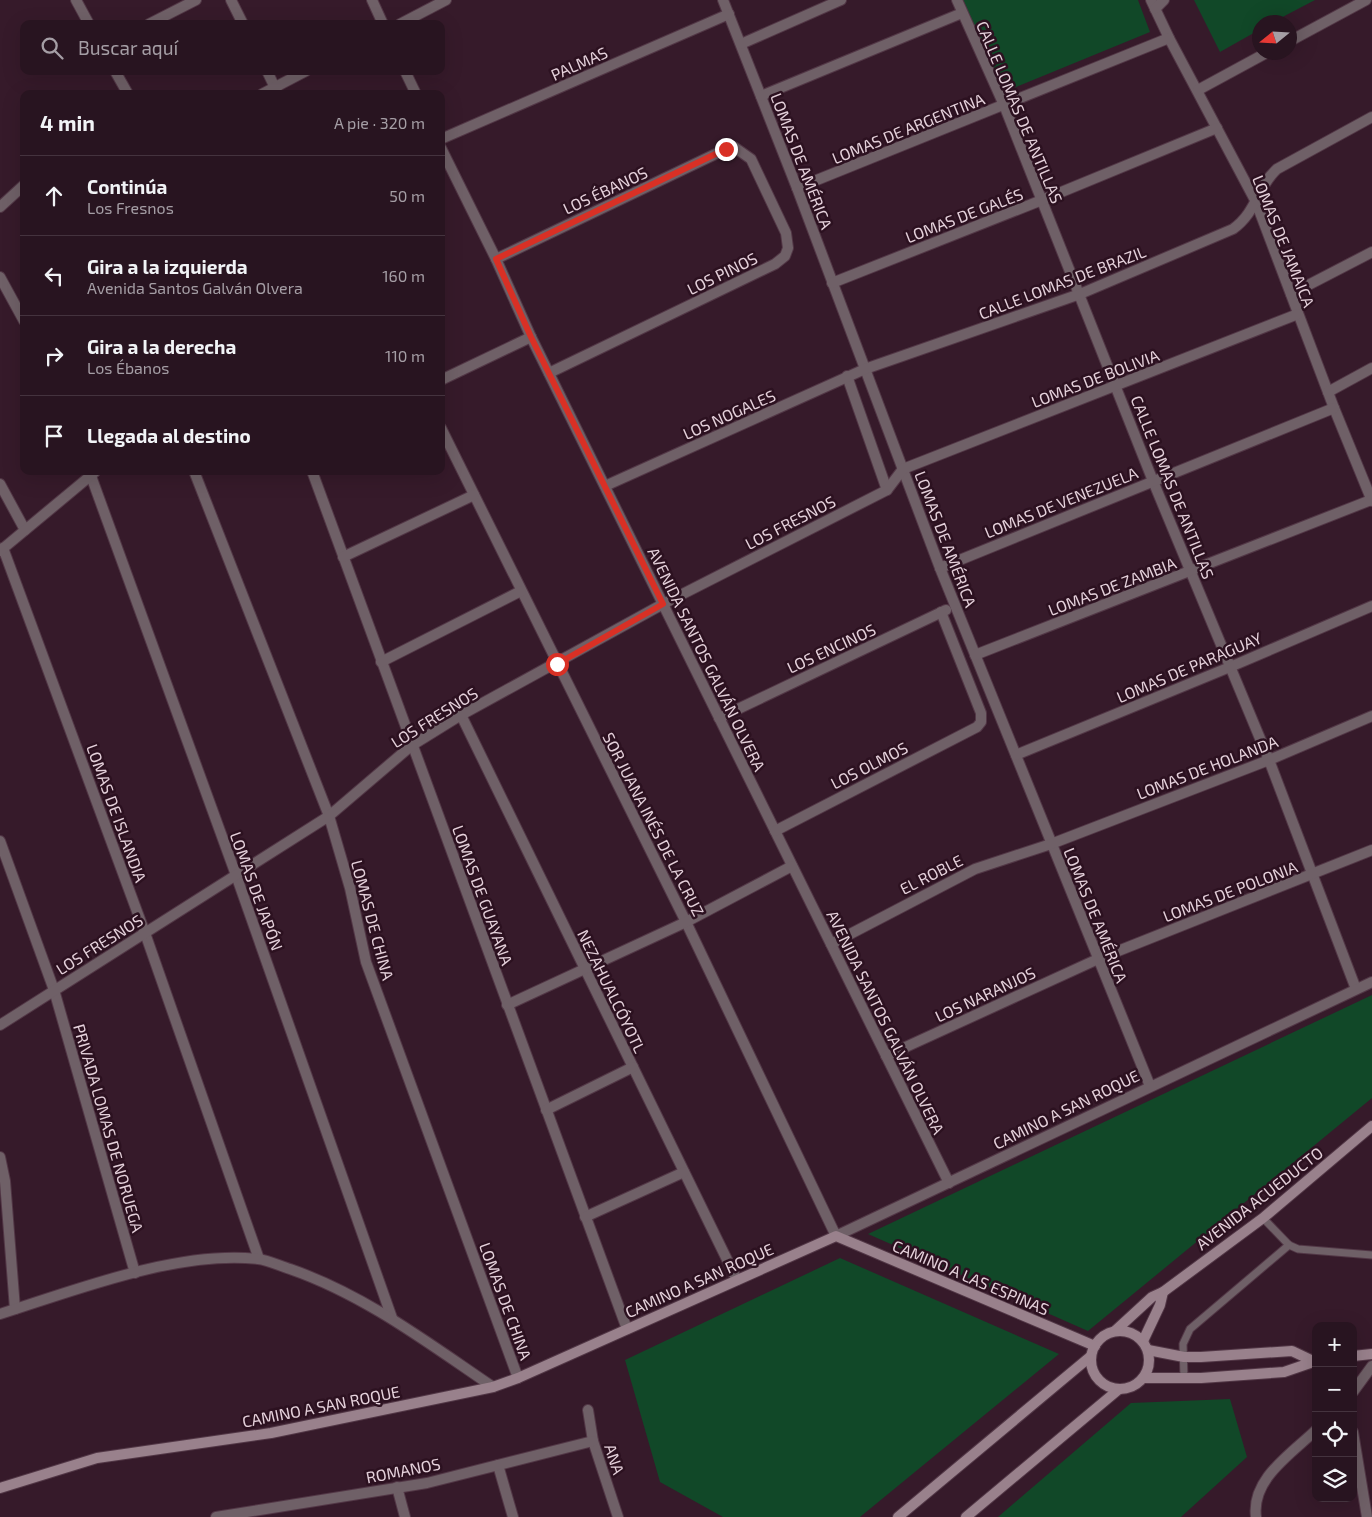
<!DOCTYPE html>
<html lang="es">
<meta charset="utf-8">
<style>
:root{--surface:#281420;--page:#301d29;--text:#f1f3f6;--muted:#a59ea5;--line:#44333e}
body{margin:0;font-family:"Exo 2",sans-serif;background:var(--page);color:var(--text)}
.controls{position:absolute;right:15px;bottom:15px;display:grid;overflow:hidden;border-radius:10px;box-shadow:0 5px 20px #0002}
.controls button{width:45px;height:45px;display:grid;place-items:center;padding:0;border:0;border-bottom:1px solid var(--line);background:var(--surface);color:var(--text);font:25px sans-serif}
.compass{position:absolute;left:1252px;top:15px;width:45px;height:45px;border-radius:50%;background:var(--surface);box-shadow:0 5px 20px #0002;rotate:252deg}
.stop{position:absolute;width:15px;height:15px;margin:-11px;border:4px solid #d93025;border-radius:50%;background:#fff}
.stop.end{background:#d93025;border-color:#fff;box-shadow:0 1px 5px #0008}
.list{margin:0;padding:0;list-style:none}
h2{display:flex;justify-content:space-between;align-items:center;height:65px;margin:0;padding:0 20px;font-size:21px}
h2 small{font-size:16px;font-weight:400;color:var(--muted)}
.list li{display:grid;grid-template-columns:32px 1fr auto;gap:15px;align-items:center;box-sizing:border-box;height:80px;padding:0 20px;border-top:1px solid var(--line)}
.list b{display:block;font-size:19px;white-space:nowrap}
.list p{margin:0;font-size:16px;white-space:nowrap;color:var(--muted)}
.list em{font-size:16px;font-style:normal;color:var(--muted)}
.icon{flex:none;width:28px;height:28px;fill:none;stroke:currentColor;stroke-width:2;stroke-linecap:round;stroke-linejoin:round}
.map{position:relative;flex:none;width:1372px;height:1517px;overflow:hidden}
.search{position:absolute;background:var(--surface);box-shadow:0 5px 20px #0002;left:20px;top:20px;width:425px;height:55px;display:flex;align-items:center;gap:12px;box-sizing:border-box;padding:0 18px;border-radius:10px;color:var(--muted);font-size:19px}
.panel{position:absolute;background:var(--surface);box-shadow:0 5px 20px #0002;left:20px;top:90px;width:425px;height:385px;border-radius:10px}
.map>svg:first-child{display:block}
.green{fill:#114828}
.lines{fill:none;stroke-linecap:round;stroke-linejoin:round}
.lane-casing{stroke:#523746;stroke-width:9}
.street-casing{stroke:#523746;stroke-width:12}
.secondary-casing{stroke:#523746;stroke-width:12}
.lane{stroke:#6f6067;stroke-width:7}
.street{stroke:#6f6067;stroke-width:10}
.secondary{stroke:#99818c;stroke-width:10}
.route{stroke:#d93025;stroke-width:6}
.labels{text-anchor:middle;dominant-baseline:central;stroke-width:5;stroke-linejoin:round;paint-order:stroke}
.street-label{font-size:16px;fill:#e5d1db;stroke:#2c1120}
</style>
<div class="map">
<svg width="1372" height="1517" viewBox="0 0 1372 1517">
<rect width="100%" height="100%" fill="#361a2a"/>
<!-- green -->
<g class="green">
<path d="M963,0H1138L1150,32L1004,92Z"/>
<path d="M1194,0H1315L1273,22H1260L1259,30L1220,52Z"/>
<path d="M1372,995V1098L1088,1331L868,1234Z"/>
<path d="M840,1258L1059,1354L860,1517H723L660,1482L625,1360Z"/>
<path d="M1230,1399L1247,1457L1181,1517H998L1131,1403Z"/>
</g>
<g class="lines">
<defs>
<g id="lane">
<path d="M1263,1218L1289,1245L1298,1249L1372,1255"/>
<path d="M1184,1378L1183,1344L1190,1329L1289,1245"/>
</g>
<g id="street">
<path d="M76,0L89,24"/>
<path d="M231,0L243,24"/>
<path d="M372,0L383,24"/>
<path d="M723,0L797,188L940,568L1150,1086"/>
<path d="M957,0L1004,105L1153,481L1269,760L1356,989"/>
<path d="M1151,0L1169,38L1256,202L1334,408L1372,501"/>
<path d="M1155,9L1164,0"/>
<path d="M149,24L196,0"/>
<path d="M400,24L446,0"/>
<path d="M1290,41L1366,0"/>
<path d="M741,44L841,0"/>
<path d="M115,71L128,94"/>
<path d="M267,71L278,94"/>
<path d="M405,71L416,94"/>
<path d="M1198,90L1268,52"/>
<path d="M262,94L306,71"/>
<path d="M761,96L962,13"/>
<path d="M441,139L729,14"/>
<path d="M441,148L496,259L531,337L949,1183"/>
<path d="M797,188L1169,38"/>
<path d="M0,207L24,185"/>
<path d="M496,259L726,149L734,147L751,159L786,233L788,248L785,256L775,264L549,373"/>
<path d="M0,277L24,321"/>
<path d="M832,283L1042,200L1217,128"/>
<path d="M1291,294L1372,252"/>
<path d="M847,376L887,490"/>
<path d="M441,380L531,337"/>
<path d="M1328,392L1372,368"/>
<path d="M441,428L686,922L836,1236L1372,982"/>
<path d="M194,471L329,816L350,888L366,962L518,1378"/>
<path d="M312,471L627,1329"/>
<path d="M91,476L236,875L392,1318"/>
<path d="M0,484L25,530"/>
<path d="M605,486L865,369L1080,294L1233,229C1257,212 1257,187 1277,169L1372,117"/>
<path d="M3,548L145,933L259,1259"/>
<path d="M0,551L95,472"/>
<path d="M343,557L474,495"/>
<path d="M940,568L1334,408"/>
<path d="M975,655L1371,500"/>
<path d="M381,662L521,591"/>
<path d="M461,715L737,1280"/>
<path d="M719,718L946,610"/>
<path d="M1016,755L1230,667L1372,606"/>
<path d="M775,831L977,727L981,722V713L941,612"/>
<path d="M0,841L54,990L135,1273"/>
<path d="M831,944L975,869L1051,844L1269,760L1372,716"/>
<path d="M507,1005L686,922L792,866"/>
<path d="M0,1025L329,816L411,746L461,715L663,604L887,490L903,469L1298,314"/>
<path d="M886,1056L1098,959L1372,850"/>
<path d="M546,1110L633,1067"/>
<path d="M0,1157L5,1181L15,1309"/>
<path d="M585,1217L684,1172"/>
<path d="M0,1314C76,1290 178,1250 258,1259C268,1260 280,1266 290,1269C365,1295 428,1343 493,1387"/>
<path d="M1353,1392L1372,1366"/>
<path d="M588,1410L593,1441L618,1517"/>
<path d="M1353,1432L1367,1517"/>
<path d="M498,1465L513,1517"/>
<path d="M397,1487L405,1517"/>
<path d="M216,1517L427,1483L593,1441"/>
<path d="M1256,1517C1251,1479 1291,1454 1316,1430"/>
</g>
<g id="secondary">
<circle cx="1120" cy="1360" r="29"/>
<path d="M1115,1331L1152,1297L1163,1292L1263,1218L1372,1126"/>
<path d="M1143,1341L1160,1305L1163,1292"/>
<path d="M1148,1350L1184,1357H1201L1292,1351L1313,1361"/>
<path d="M1353,1356L1372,1354"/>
<path d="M1144,1378H1201L1284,1372L1316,1361"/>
<path d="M0,1488L97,1458L271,1433L493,1387L518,1378L836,1236L1095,1346"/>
<path d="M898,1517L1091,1356"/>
<path d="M966,1517L1118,1390"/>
</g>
</defs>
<!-- lane casing -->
<use href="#lane" class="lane-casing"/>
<!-- street casing -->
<use href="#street" class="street-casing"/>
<!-- secondary casing -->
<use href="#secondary" class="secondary-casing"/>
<!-- lane -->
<use href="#lane" class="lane"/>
<!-- street -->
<use href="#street" class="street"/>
<!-- secondary -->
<use href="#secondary" class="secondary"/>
</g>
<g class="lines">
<!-- route -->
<path class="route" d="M557,664L663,604L531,337L496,259L726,149"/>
</g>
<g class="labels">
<!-- street labels -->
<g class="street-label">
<text transform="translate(579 63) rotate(-24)">PALMAS</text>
<text transform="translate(1020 112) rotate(67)">CALLE LOMAS DE ANTILLAS</text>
<text transform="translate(908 128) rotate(-22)">LOMAS DE ARGENTINA</text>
<text transform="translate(802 161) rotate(69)">LOMAS DE AMÉRICA</text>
<text transform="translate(605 190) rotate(-25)">LOS ÉBANOS</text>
<text transform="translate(964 215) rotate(-21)">LOMAS DE GALÉS</text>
<text transform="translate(1284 241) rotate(68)">LOMAS DE JAMAICA</text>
<text transform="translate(722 273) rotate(-26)">LOS PINOS</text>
<text transform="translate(1062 282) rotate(-21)">CALLE LOMAS DE BRAZIL</text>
<text transform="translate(1095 378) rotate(-21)">LOMAS DE BOLIVIA</text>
<text transform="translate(729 414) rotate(-24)">LOS NOGALES</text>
<text transform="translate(1173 487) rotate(68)">CALLE LOMAS DE ANTILLAS</text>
<text transform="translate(1061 502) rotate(-22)">LOMAS DE VENEZUELA</text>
<text transform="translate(790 522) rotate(-27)">LOS FRESNOS</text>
<text transform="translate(946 539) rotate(69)">LOMAS DE AMÉRICA</text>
<text transform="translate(1112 586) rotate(-21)">LOMAS DE ZAMBIA</text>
<text transform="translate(831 648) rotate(-25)">LOS ENCINOS</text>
<text transform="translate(707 659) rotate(64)">AVENIDA SANTOS GALVÁN OLVERA</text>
<text transform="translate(1189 667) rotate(-23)">LOMAS DE PARAGUAY</text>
<text transform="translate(434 717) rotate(-32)">LOS FRESNOS</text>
<text transform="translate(869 765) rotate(-27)">LOS OLMOS</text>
<text transform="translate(1207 767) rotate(-21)">LOMAS DE HOLANDA</text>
<text transform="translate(117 813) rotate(70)">LOMAS DE ISLANDIA</text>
<text transform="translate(654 824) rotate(63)">SOR JUANA INÉS DE LA CRUZ</text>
<text transform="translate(931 874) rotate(-27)">EL ROBLE</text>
<text transform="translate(257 891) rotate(70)">LOMAS DE JAPÓN</text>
<text transform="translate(1230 891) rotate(-21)">LOMAS DE POLONIA</text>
<text transform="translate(483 895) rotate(70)">LOMAS DE GUAYANA</text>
<text transform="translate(1096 915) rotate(68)">LOMAS DE AMÉRICA</text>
<text transform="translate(373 920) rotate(75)">LOMAS DE CHINA</text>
<text transform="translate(99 944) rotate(-32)">LOS FRESNOS</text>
<text transform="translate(612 991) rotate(64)">NEZAHUALCÓYOTL</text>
<text transform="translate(985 994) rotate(-25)">LOS NARANJOS</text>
<text transform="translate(886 1022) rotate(64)">AVENIDA SANTOS GALVÁN OLVERA</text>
<text transform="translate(1066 1109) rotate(-26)">CAMINO A SAN ROQUE</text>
<text transform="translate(109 1128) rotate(74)">PRIVADA LOMAS DE NORUEGA</text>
<text transform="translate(1259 1198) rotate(-38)">AVENIDA ACUEDUCTO</text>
<text transform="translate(971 1277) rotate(23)">CAMINO A LAS ESPINAS</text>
<text transform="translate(699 1280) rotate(-24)">CAMINO A SAN ROQUE</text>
<text transform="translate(506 1301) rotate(70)">LOMAS DE CHINA</text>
<text transform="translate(321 1406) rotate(-11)">CAMINO A SAN ROQUE</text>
<text transform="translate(615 1459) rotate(72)">ANA</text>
<text transform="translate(403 1470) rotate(-11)">ROMANOS</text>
</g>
</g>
</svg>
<div class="controls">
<button>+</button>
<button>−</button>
<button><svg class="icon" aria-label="locate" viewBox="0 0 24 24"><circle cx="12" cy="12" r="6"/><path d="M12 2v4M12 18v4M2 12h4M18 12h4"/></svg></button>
<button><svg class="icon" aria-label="layers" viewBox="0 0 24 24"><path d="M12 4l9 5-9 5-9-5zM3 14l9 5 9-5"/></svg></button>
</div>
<svg class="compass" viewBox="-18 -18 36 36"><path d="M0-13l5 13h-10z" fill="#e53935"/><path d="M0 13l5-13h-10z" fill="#a59ea5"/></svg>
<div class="stop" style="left:557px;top:664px"></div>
<div class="stop end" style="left:726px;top:149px"></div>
<div class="search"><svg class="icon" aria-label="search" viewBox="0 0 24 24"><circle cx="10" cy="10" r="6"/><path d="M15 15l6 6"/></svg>Buscar aquí</div>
<section class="panel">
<h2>4 min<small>A pie · 320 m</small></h2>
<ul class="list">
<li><svg class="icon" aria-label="ahead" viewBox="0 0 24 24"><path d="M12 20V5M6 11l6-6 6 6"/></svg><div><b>Continúa</b><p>Los Fresnos</p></div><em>50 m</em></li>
<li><svg class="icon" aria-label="left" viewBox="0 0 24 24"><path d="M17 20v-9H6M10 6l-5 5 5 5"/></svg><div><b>Gira a la izquierda</b><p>Avenida Santos Galván Olvera</p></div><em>160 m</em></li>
<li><svg class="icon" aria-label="right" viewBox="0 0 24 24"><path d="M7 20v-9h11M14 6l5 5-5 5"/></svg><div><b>Gira a la derecha</b><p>Los Ébanos</p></div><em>110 m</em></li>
<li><svg class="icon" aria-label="arrive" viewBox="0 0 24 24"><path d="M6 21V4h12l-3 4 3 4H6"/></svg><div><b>Llegada al destino</b></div></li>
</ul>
</section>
</div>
